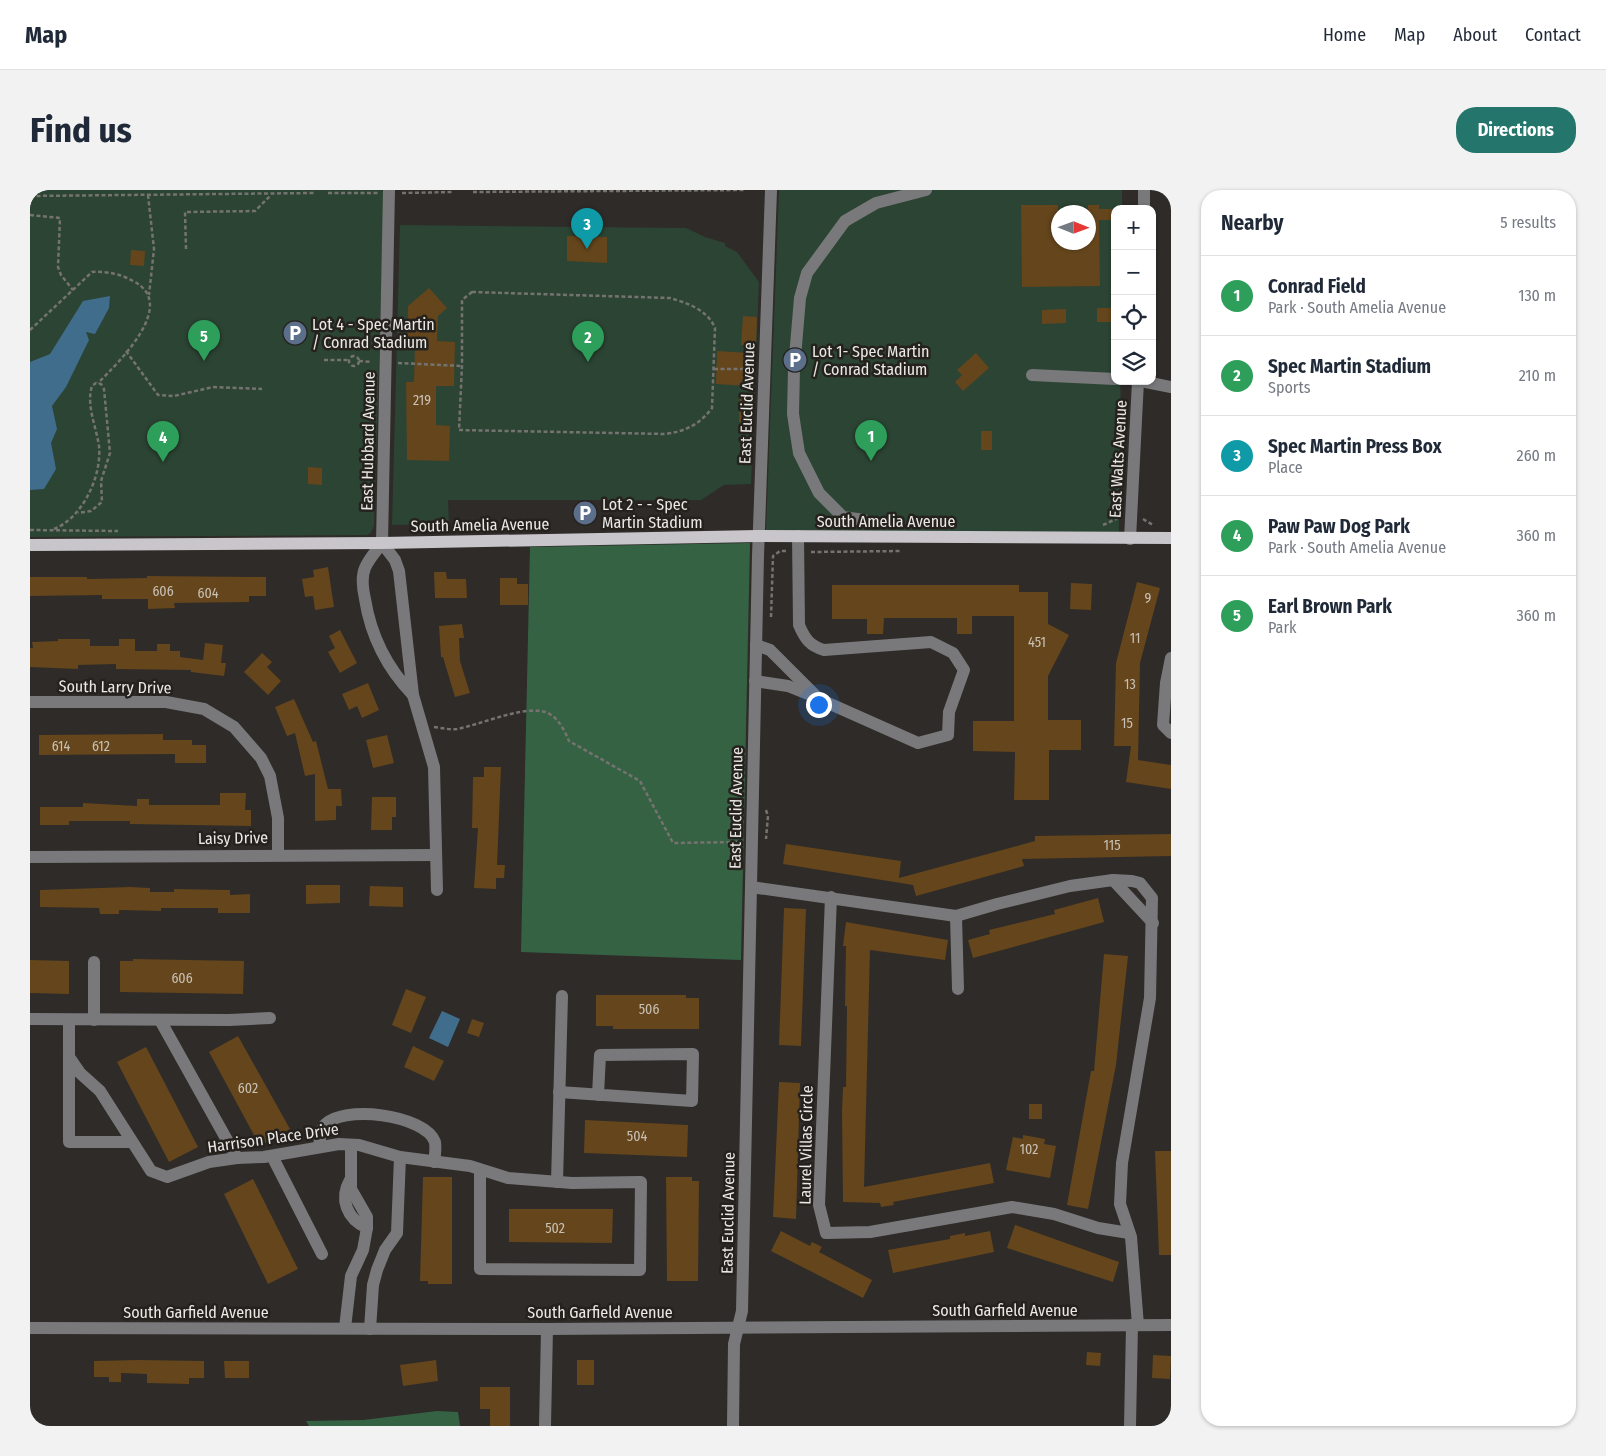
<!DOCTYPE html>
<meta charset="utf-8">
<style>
:root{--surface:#fff;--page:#f2f2f3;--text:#1f2937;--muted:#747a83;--line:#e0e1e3;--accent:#24766c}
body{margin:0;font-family:"Fira Sans Condensed",sans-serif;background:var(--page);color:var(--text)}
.controls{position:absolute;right:15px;top:15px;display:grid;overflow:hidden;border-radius:10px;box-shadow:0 1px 4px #0004}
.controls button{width:45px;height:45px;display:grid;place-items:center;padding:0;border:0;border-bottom:1px solid var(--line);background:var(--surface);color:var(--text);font:25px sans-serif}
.compass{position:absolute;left:1021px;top:15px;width:45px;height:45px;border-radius:50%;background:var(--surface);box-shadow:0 1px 4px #0004;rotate:91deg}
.you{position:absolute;left:788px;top:514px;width:18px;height:18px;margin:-12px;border:4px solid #fff;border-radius:50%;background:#1a73e8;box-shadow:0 0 0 8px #1a73e833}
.badge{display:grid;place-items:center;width:32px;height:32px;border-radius:50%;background:var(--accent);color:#fff;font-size:16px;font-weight:700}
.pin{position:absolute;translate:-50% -41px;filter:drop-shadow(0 1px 2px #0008)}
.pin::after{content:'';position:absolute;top:26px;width:18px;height:15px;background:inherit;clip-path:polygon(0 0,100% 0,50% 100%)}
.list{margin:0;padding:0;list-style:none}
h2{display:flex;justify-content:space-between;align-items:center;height:65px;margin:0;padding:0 20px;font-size:21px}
h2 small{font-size:16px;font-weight:400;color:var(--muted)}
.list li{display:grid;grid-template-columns:32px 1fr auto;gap:15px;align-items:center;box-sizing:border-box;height:80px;padding:0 20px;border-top:1px solid var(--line)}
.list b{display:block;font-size:19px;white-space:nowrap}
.list p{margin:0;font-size:16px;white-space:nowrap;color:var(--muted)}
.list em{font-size:16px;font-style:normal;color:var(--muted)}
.icon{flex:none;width:28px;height:28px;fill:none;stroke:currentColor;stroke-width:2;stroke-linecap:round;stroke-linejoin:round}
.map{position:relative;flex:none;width:1141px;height:1236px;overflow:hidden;border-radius:20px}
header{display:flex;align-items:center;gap:30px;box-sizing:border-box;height:70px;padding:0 25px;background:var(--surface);border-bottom:1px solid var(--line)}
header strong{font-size:24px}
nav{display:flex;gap:28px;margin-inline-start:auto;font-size:18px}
.intro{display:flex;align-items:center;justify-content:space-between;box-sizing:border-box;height:120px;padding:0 30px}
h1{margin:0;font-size:35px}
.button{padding:12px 22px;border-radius:20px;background:var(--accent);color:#fff;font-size:18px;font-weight:700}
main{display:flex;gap:30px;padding:0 30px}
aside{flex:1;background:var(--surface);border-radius:20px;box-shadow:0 1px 4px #0004}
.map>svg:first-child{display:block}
.green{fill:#2c4433;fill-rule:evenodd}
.forest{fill:#366244}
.water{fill:#406d8c}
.building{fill:#64451c}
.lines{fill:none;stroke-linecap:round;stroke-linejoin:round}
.path{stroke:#757370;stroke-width:2.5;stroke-dasharray:4 2.5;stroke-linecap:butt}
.minor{stroke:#79797b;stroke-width:12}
.major{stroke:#c8c6cb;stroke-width:12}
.labels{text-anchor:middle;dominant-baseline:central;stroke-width:5;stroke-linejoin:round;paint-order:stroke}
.number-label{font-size:14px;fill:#c9c0b4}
.poi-label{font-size:16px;fill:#ebe9e6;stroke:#25221e;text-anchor:start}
.street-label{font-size:16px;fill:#ebe9e6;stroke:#25221e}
</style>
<header>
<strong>Map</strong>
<nav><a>Home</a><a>Map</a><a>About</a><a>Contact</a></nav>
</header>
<div class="intro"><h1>Find us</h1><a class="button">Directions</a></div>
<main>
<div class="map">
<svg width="1141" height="1236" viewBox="0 0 1141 1236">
<rect width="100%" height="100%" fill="#2e2b28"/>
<!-- green -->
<g class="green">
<path d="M0,0H352L354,6L344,335L341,343L337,345L0,347Z"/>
<path d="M749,0H1092V19H1085V191H1090L1092,234L1090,252L1089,342L736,340ZM1028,22H1058V52H1028Z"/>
<path d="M370,35L656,38L675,47L695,53V56L707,62L729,92L721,294L694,295L671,310H418L419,334L362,335Z"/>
</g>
<!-- forest -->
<g class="forest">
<path d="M720,353L711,770L491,762L500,357Z"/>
<path d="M407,1221L428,1222L430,1236H279L276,1231L333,1230Z"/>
</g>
<!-- water -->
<g class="water">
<path d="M80,106L79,118L65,144L56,142L59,150L36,197L22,216L27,239L21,253L26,279L14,299L0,300V172L20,164L53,111Z"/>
<path d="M412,821L430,829L418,857L399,848Z"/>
</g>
<!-- building -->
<g class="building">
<path d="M991,15H1028V52H1058V15H1069V19H1085V30H1069L1070,96L992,97Z"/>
<path d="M537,46L577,47V73L537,71Z"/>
<path d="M101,60L115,61L114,76L100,75Z"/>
<path d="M399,98L417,118L408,126L407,151L425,152L424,196H406V235L420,236L419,271L377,270L376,192H384L385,155H377L378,116Z"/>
<rect x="1067" y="118" width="18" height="14"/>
<path d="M1036,119V133L1012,134V120Z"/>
<path d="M713,126L727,127L726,156L711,155Z"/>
<path d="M687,161L719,163L718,196L686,194Z"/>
<path d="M946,163L959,178L933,201L925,192L932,185L927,180Z"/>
<path d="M710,203H725L723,232H709Z"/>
<rect x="951" y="241" width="11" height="19"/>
<path d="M278,277L292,278V295L278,294Z"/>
<path d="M298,377L304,417L285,420L283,406L275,407L272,389L284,387L283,380Z"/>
<path d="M404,382H416L417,389H436L437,408H405Z"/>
<path d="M117,386L236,387V406H219V412L144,413L145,418L118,419V409H72V405L0,406V387H57V389L117,388Z"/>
<path d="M470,388H487V394H498V415H470Z"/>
<path d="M1107,392L1130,398L1110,473L1108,570L1141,575V599L1096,592L1101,556H1084L1086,473Z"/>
<path d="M1041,393L1062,394L1061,420L1040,419Z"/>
<path d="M802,395H989V402H1018V434L1039,445L1018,486V530H1051V560H1019V610H984L985,562L943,561V531H984V426H942V444H927V428H854L853,444H837V429H802Z"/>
<path d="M432,434L434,448H429L430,471L440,503L425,507L413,467H411L409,436Z"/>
<path d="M310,440L327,473L310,483L298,462L305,458L299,446Z"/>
<path d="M28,449H60V456H89V449H105V461H127V454H140V461H150V467L173,470L175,453L193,455L191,473H196L194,486L161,482V480L86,479V474L48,475V479L0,477V458H3L2,452L28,451Z"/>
<path d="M232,463L242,472L237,477L251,491L238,505L214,482Z"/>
<path d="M338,493L349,520L332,528L327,516L319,520L312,504Z"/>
<path d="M264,509L283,552L286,551L298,599H311L312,616H306V630L285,631V584L275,586L265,543L257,546L245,517Z"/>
<path d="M133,544V550H162V555H176V573H145V564L9,565V545Z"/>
<path d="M357,545L364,573L343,578L336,550Z"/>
<path d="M454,577H471L467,675H475L474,688H466V699L444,698L448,638H442L443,587H454Z"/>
<path d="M190,603H216L215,620H221V636L100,634V631H39V635H10V617H53V613L107,616V609H119V615H190Z"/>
<path d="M342,607H366V627H362V640H341Z"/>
<path d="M1141,644V666L992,669L994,676L886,706L883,695L753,674L756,654L871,671L869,688L1005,651V646Z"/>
<path d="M276,695H310V713L276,714Z"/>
<path d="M340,696L373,697V717L339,716Z"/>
<path d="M100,697L120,698V702H144V699L200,700V705L220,704V723H188V718H131V721L89,720V724H70L69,718L10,717V700Z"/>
<path d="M1068,708L1074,732L943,768L938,750L960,744L959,740L1025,724L1024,720Z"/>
<path d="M754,718L776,719L771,856L749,855Z"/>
<path d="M816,732L918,750L915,770L840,760L834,997L960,973L964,993L863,1012L864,1015L851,1017L850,1013L813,1012L812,921L813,897H816L817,816H815L816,756H813Z"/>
<path d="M1074,764L1098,766L1086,875L1058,1019L1037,1015L1061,881H1064Z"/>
<path d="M103,769L214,771L213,804L90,802V771H103Z"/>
<path d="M0,770L39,771V804L0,803Z"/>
<path d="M376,799L396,807L381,843L362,835Z"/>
<path d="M566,805H656V808H669V839H583V836H566Z"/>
<path d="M442,829L454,833L449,847L437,843Z"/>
<path d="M208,846L260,939L230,956L179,862Z"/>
<path d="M383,856L414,871L404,891L374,877Z"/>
<path d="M116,857L168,957L139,972L87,872Z"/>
<path d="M749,892L770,893L766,1029L743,1027Z"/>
<rect x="999" y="914" width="13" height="15"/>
<path d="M555,930L658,935L657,967L554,963Z"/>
<path d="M993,945L1015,949L1014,954L1026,956L1020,988L976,980L983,947L993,949Z"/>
<path d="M1125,961H1141V1065H1129Z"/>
<path d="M393,987H422V1094H398V1091H390Z"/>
<path d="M636,987H662V991H669L668,1091H637Z"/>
<path d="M223,989L268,1079L238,1094L194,1004Z"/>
<path d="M479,1019H583L582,1053L479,1052Z"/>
<path d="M985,1035L1089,1072L1083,1092L977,1058Z"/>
<path d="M751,1041L780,1056L782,1052L792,1057L789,1062L842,1090L833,1108L741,1061Z"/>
<path d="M960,1041L964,1062L863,1083L858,1060L920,1049V1046L935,1043V1046Z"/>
<path d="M1057,1162L1071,1163L1070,1176L1056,1175Z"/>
<path d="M1123,1165L1141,1166L1140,1189L1122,1188Z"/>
<path d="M108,1170L174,1171V1188H159V1194L117,1193V1184L91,1183V1192H79V1187H64V1171Z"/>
<path d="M406,1170L408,1191L373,1196L370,1175Z"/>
<rect x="547" y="1170" width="17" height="25"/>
<path d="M194,1171H219V1188H195Z"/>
<path d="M450,1197H480V1236H460V1219H450Z"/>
</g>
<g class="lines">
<!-- path -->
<g class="path">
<path d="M443,2L716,0"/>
<path d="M298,3H348"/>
<path d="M372,3L424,2"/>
<path d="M118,5L124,59L119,105"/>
<path d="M0,6L284,3"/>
<path d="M0,25L30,28L28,77L31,85L43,100"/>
<path d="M156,59L155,22L225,21L241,5"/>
<path d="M442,102L640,108C657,113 678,120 685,138L682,218C669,235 656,241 635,244L429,240L432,176V110Z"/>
<path d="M0,140L62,82C76,81 91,84 103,91C149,114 89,172 68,193"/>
<path d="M96,161L128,205L144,206L183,197L232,199"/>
<circle cx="324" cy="171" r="5"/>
<path d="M294,170H319"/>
<path d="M329,171L342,172"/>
<path d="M368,173L432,176"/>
<path d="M684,179H724"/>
<path d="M1113,329L1123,335"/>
<path d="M1073,335L1088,328"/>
<path d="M24,339C52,328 72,287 69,256C66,236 56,215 62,196L66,193L71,194L74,199L80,263L71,291L72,312L61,321L48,323"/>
<path d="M0,340L88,341"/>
<path d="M781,362L872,361"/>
<path d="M741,427L743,366L750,361H756"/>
<path d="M404,537C412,538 420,540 427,539C452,534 487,518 511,521C526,523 534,539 539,551L610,591L643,653L709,652"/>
<path d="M736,620L738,626L736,649"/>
</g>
<!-- minor -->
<g class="minor">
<path d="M1114,19V0"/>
<path d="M1002,185L1085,189"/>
<path d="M1111,191L1141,197"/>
<path d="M834,330L813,327L789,303L769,263L763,224L764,179L770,108L777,83L815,31L846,13L896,0"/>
<path d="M1100,349L1108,191"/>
<path d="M352,353L365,370L369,381L383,505C357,478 341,447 335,409C333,400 331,387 335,378C338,370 347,360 352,353L359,0"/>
<path d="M726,455L740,460L789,509L888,553L918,545L919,522L934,480L923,463L901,452L794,460C780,456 775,449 769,435L768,346"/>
<path d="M1141,468L1136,493L1133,535L1141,543"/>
<path d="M725,491L758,496L783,506"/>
<path d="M383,505L404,577L407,700"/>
<path d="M0,512H136L174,519L204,537L231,568L240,586L248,628V664"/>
<path d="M0,667L406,665"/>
<path d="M1083,690L1123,733"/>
<path d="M721,697L926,726L967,714L1040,696L1083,690L1102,691L1110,693L1122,708L1120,808L1092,973L1090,1014L1101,1047L1108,1135"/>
<path d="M801,707L789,1015L796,1043L840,1042L982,1017L1024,1024L1068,1038L1099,1043"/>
<path d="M926,726L928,799"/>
<path d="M64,772V830"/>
<path d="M0,829L199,830L240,828"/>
<path d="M39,830V867L50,883L70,901L121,981L137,987L179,972L207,968L234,967L309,954L329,955L370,967L440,976L478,988L542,993L611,992L610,1080L450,1079V979"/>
<path d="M130,830L207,968"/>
<path d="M39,867V952H101"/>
<path d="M529,902L662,911L663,864L570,865L568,905"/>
<path d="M289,956C290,951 290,942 293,937C310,913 396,925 405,952C406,958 405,966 404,972"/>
<path d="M242,966L292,1064"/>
<path d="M320,990C309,1009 317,1029 337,1038"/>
<path d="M527,992L532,806"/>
<path d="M0,1138L517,1139L1141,1135"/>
<path d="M315,1138L321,1086L333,1060L337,1038V1027L321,999V955"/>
<path d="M340,1139L343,1095L347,1080L355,1060L367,1043L370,967"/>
<path d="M515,1236L517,1139"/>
<path d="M703,1236L704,1154L712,1121L728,366L741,0"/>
<path d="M1100,1236L1102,1135"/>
</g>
<!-- major -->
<path class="major" d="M0,355L352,353L728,346L1141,348"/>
</g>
<!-- icons -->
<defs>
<symbol id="parking-disc" viewBox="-11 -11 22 22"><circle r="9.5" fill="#5c6f8a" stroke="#25221e"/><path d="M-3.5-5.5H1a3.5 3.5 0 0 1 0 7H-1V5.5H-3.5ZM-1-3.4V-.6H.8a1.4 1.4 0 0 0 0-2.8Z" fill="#fff"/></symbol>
</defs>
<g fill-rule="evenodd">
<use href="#parking-disc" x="251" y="129" width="28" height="28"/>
<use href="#parking-disc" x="751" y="156" width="28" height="28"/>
<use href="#parking-disc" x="541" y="309" width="28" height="28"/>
</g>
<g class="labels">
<!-- number labels -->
<g class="number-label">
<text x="392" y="210">219</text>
<text x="133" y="401">606</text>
<text x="178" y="403">604</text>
<text x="1118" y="408">9</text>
<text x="1105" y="448">11</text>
<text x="1007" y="452">451</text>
<text x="1100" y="494">13</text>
<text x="1097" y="533">15</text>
<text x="31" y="556">614</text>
<text x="71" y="556">612</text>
<text x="1082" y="655">115</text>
<text x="152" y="788">606</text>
<text x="619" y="819">506</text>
<text x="218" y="898">602</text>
<text x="607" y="946">504</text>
<text x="999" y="959">102</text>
<text x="525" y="1038">502</text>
</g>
<!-- poi labels -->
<g class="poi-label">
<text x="282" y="134">Lot 4 - Spec Martin<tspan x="282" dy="18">/ Conrad Stadium</tspan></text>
<text x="782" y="161">Lot 1- Spec Martin<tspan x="782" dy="18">/ Conrad Stadium</tspan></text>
<text x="572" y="314">Lot 2 - - Spec<tspan x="572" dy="18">Martin Stadium</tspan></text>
</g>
<!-- street labels -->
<g class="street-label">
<text transform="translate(717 213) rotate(-88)">East Euclid Avenue</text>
<text transform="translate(338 251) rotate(-89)">East Hubbard Avenue</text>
<text transform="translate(1088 269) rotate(-87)">East Walts Avenue</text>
<text x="856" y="331">South Amelia Avenue</text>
<text transform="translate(450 335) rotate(-1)">South Amelia Avenue</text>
<text transform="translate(85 497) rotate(1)">South Larry Drive</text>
<text transform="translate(706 618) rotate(-89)">East Euclid Avenue</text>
<text transform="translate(203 648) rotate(-1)">Laisy Drive</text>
<text transform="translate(243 948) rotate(-8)">Harrison Place Drive</text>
<text transform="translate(776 955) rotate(-89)">Laurel Villas Circle</text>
<text transform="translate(698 1023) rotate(-89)">East Euclid Avenue</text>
<text x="975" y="1120">South Garfield Avenue</text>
<text x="166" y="1122">South Garfield Avenue</text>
<text x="570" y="1122">South Garfield Avenue</text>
</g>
</g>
</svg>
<div class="controls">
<button>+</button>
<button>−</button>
<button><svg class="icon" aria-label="locate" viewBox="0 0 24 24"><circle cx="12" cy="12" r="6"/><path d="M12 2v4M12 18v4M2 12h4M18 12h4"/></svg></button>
<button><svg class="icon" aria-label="layers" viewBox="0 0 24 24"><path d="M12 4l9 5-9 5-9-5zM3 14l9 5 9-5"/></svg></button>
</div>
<svg class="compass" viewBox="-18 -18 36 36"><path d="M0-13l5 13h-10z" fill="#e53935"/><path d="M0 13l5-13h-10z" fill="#747a83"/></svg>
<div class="you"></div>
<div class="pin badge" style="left:841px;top:271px;background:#2e9e5b">1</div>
<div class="pin badge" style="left:558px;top:172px;background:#2e9e5b">2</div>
<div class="pin badge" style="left:557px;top:59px;background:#0f9aa8">3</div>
<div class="pin badge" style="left:133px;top:272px;background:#2e9e5b">4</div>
<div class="pin badge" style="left:174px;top:171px;background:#2e9e5b">5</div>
</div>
<aside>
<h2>Nearby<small>5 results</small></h2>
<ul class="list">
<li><span class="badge" style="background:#2e9e5b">1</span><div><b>Conrad Field</b><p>Park · South Amelia Avenue</p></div><em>130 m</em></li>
<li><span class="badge" style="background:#2e9e5b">2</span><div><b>Spec Martin Stadium</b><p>Sports</p></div><em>210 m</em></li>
<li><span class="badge" style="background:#0f9aa8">3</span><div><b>Spec Martin Press Box</b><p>Place</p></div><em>260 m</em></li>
<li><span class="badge" style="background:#2e9e5b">4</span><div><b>Paw Paw Dog Park</b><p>Park · South Amelia Avenue</p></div><em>360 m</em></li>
<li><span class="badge" style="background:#2e9e5b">5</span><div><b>Earl Brown Park</b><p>Park</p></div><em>360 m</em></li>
</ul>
</aside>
</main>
